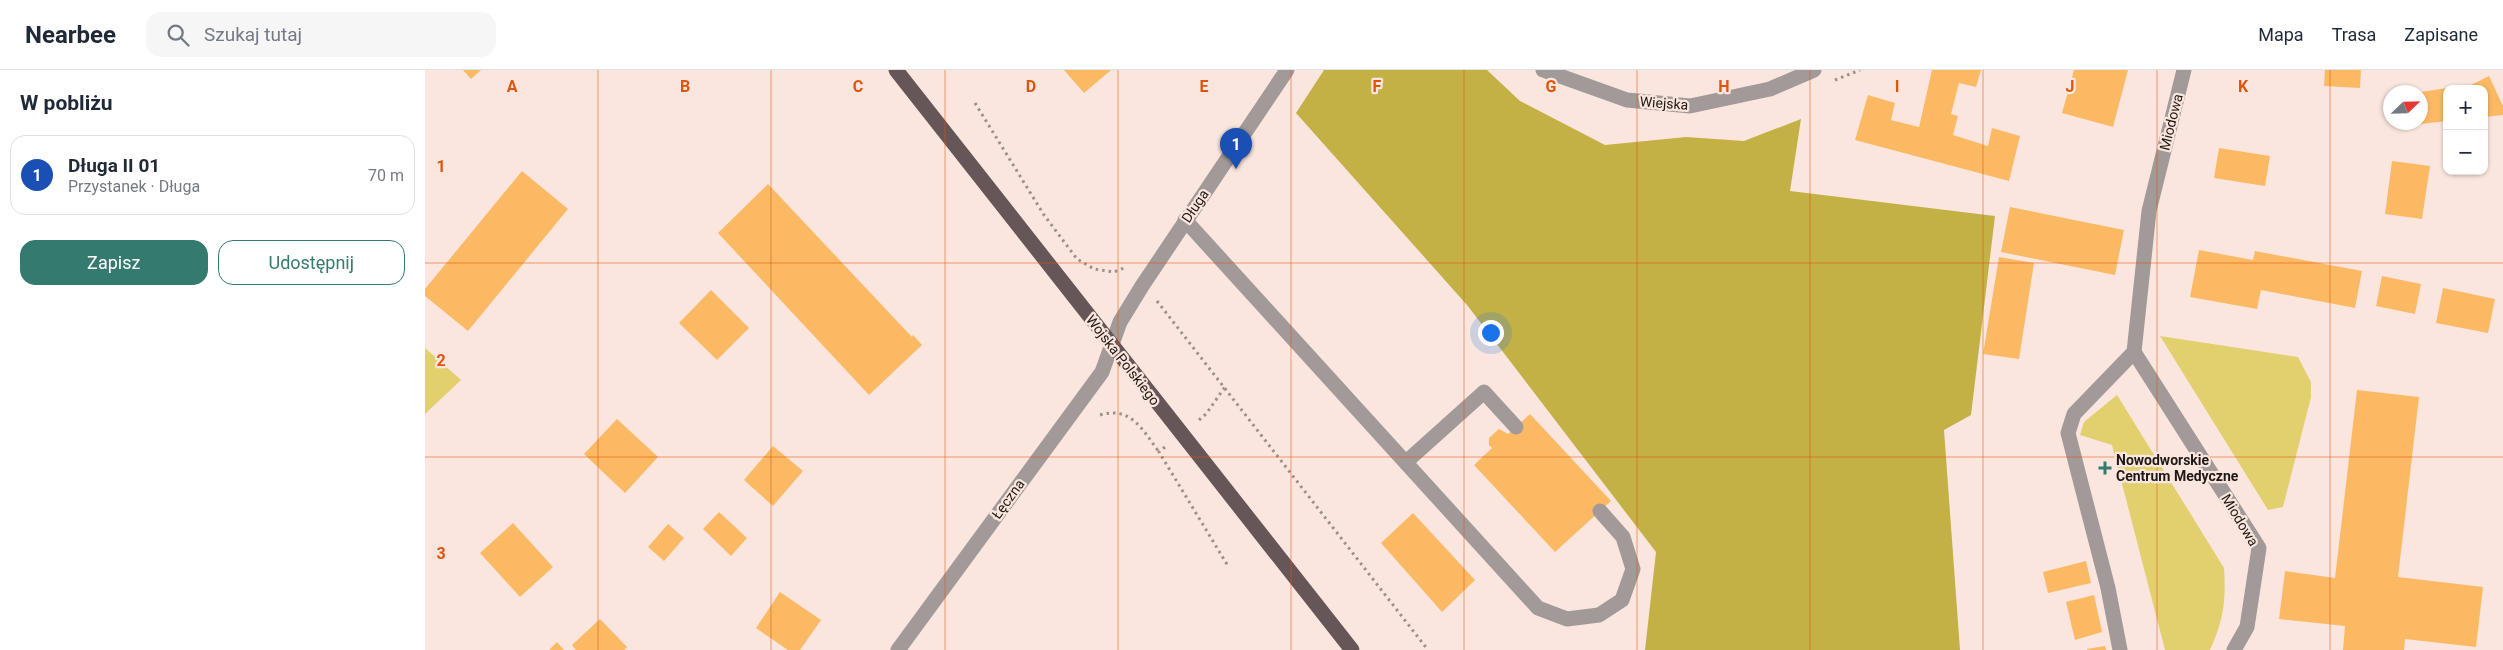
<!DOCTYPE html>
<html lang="pl">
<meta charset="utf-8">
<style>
:root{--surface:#fff;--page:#f6f6f7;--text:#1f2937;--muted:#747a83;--line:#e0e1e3;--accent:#357a6f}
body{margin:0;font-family:Roboto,sans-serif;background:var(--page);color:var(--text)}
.controls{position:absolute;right:15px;top:15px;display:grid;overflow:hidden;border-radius:10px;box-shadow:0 1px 4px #0004}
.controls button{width:45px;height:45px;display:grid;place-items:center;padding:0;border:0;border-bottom:1px solid var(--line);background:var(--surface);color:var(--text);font:25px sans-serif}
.compass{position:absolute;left:1958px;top:15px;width:45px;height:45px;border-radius:50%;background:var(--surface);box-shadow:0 1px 4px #0004;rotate:67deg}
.you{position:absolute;left:1065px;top:262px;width:18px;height:18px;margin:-12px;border:4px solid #fff;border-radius:50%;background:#1a73e8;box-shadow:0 0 0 8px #1a73e833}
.badge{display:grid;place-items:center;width:32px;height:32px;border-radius:50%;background:var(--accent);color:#fff;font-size:16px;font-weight:700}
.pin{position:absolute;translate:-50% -41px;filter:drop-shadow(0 1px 2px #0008)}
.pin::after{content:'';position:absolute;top:26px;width:18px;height:15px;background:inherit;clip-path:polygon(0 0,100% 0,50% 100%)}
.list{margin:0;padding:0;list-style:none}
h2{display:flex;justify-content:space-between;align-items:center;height:65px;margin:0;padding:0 20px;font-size:21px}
h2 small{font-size:16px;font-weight:400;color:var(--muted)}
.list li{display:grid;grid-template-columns:32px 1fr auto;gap:15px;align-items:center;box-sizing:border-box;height:80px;margin:0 10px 10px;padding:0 10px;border:1px solid var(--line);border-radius:15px}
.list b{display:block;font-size:19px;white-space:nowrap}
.list p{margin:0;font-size:16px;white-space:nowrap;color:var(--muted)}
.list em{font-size:16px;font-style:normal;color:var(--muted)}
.actions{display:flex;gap:10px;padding:15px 20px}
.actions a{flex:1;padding:11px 0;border:1px solid var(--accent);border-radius:15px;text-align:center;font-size:18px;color:var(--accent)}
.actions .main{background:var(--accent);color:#fff}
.icon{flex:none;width:28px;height:28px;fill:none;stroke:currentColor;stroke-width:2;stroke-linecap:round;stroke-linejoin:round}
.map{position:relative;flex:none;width:2078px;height:580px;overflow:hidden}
header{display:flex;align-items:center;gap:30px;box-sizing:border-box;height:70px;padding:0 25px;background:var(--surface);border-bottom:1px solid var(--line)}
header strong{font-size:24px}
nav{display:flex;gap:28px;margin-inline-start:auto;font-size:18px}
.search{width:350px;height:45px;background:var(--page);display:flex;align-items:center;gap:12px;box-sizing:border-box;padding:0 18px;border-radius:15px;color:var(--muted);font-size:19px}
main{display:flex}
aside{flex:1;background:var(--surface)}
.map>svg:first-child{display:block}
.green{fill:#e2d06e}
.forest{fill:#c4b146}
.building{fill:#fbb964}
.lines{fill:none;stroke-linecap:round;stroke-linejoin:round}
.path{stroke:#9d8f89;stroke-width:3;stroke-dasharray:2.5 4;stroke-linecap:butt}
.minor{stroke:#a29999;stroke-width:15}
.major{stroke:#665657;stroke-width:15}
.grid{fill:none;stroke:#de560c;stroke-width:1;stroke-opacity:0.55}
.poi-dot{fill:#357a6f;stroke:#fae6de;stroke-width:2}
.labels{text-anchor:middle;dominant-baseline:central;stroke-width:4.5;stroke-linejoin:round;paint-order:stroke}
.street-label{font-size:14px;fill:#1f1916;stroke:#fae6de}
.poi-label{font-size:14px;font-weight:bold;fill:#1f1916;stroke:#fae6de;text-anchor:start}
.grid-label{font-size:16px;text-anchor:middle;font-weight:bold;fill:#de560c;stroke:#fae6de;stroke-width:4.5;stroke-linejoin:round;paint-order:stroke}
</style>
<header>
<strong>Nearbee</strong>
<div class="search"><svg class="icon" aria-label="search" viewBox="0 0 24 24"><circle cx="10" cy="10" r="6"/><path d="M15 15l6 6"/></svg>Szukaj tutaj</div>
<nav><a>Mapa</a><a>Trasa</a><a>Zapisane</a></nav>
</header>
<main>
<aside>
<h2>W pobliżu<small></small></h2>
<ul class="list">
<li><span class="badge" style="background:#1a4fb4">1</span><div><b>Długa II 01</b><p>Przystanek · Długa</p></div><em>70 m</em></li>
</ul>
<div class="actions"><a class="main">Zapisz</a><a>Udostępnij</a></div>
</aside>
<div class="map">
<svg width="2078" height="580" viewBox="0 0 2078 580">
<rect width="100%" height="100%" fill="#fae6de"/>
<!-- green -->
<g class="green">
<path d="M1735,266L1873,287L1886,312V327L1858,437L1843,440Z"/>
<path d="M0,278L36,310L0,344Z"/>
<path d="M1692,325L1799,498C1801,531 1799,549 1785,580H1740L1687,375L1655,365L1659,352Z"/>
</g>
<!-- forest -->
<path class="forest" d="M899,0H1062L1095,31L1180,75L1261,67L1319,71L1376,49L1365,121L1570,146L1546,345L1519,360L1535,580H1220L1231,482L1042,235L871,43Z"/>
<!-- building -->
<g class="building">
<path d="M38,0H56L46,9Z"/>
<path d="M639,0H686L659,23Z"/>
<path d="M1507,0H1556L1551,17L1534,13L1526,44L1533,46L1528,65L1563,76L1567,58L1595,66L1584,111L1430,70L1443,25L1470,33L1466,50L1494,57Z"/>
<path d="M1649,0H1703L1688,57L1637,43Z"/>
<path d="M1900,0H1936L1935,18L1899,16Z"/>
<path d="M2064,6L2078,36V45L2059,47V19H2028L2046,15Z"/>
<path d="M2022,18V51L1968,57V52H1996V22Z"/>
<path d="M1794,78L1845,86L1840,116L1789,108Z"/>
<path d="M1967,91L2005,96L1997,149L1960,144Z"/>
<path d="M97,101L143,139L43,261L0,226V219Z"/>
<path d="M343,114L487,267L488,265L497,275L444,325L293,163Z"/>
<path d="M1585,137L1699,160L1690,205L1576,182Z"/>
<path d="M1774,180L1828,190L1830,181L1937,201L1930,238L1836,220L1832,239L1765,227Z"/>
<path d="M1574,187L1609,193L1594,289L1558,284Z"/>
<path d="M1957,206L1996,214L1990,244L1951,236Z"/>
<path d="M2018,218L2070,229L2063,263L2011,253Z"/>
<path d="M286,220L324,258L292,290L254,253Z"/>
<path d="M1932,320L1994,327L1973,507L2058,517L2051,577L1980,569L1979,580H1918L1920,556L1854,549L1860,501L1910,508Z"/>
<path d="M1105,344L1186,431L1130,482L1049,395L1067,378L1064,375V368L1074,359L1083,364Z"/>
<path d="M192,349L233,387L200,423L159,384Z"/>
<path d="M348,376L378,401L348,436L319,410Z"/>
<path d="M294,442L322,468L306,486L278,459Z"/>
<path d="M988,443L1050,510L1017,542L956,473Z"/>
<path d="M88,453L128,497L95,527L55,483Z"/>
<path d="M243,454L259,468L239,491L223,477Z"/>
<path d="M1661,491L1666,513L1623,523L1618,502Z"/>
<path d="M355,522L396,550L375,580H363L331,558Z"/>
<path d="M1669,525L1677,562L1650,570L1641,532Z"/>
<path d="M175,549L202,577L199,580H151L147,575Z"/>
<path d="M132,572L139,580H124Z"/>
<path d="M1680,576L1681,580H1662V579Z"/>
</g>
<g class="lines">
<!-- path -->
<g class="path">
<path d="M1410,10L1435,0"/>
<path d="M550,33L619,145L652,189L669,199L689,202L699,198"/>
<path d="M732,231L1003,580"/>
<path d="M675,345C706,336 717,359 734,382"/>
<path d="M774,350L781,344L800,317"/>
<path d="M740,377L734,382L803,496"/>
</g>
<!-- minor -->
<g class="minor">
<path d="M1118,0L1202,30L1265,36L1345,19L1389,0"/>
<path d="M760,150L1113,538L1142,549L1174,545L1197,530L1208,499L1198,467L1175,441"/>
<path d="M1709,282L1834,478L1822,557L1809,580"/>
<path d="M981,392L1059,322L1091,357"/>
<path d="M473,580L677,302L695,252L717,216L862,0"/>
<path d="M1695,580L1683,518L1643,363L1649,344L1709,282L1724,141L1759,0"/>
</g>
<!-- major -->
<path class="major" d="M471,0L927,580"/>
</g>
<!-- grid -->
<path class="grid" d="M173,0V580M346,0V580M520,0V580M693,0V580M866,0V580M1039,0V580M1212,0V580M1385,0V580M1558,0V580M1732,0V580M1905,0V580M0,193H2078M0,387H2078"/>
<!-- markers -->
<path class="poi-dot" d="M1677.5 390.5h5v5h5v5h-5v5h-5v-5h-5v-5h5z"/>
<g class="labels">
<!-- street labels -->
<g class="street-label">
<text transform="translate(1239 33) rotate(4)">Wiejska</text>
<text transform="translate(1746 52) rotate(-76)">Miodowa</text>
<text transform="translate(770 136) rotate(-56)">Długa</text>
<text transform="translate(698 290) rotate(52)">Wojska Polskiego</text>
<text transform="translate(583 429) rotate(-54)">Łęczna</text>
<text transform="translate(1815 450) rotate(59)">Miodowa</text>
</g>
<!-- poi labels -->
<g class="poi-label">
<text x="1691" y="390">Nowodworskie<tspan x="1691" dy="16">Centrum Medyczne</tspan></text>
</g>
</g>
<g class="grid-label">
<text x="87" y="22">A</text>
<text x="260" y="22">B</text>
<text x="433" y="22">C</text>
<text x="606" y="22">D</text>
<text x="779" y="22">E</text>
<text x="952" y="22">F</text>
<text x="1126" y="22">G</text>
<text x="1299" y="22">H</text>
<text x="1472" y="22">I</text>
<text x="1645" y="22">J</text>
<text x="1818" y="22">K</text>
<text x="16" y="102">1</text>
<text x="16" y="296">2</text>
<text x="16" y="489">3</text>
</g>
</svg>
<div class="controls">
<button>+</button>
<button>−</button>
</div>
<svg class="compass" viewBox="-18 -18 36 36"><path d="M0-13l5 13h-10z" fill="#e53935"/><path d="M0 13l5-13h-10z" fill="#747a83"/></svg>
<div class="you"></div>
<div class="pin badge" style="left:811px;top:99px;background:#1a4fb4">1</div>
</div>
</main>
